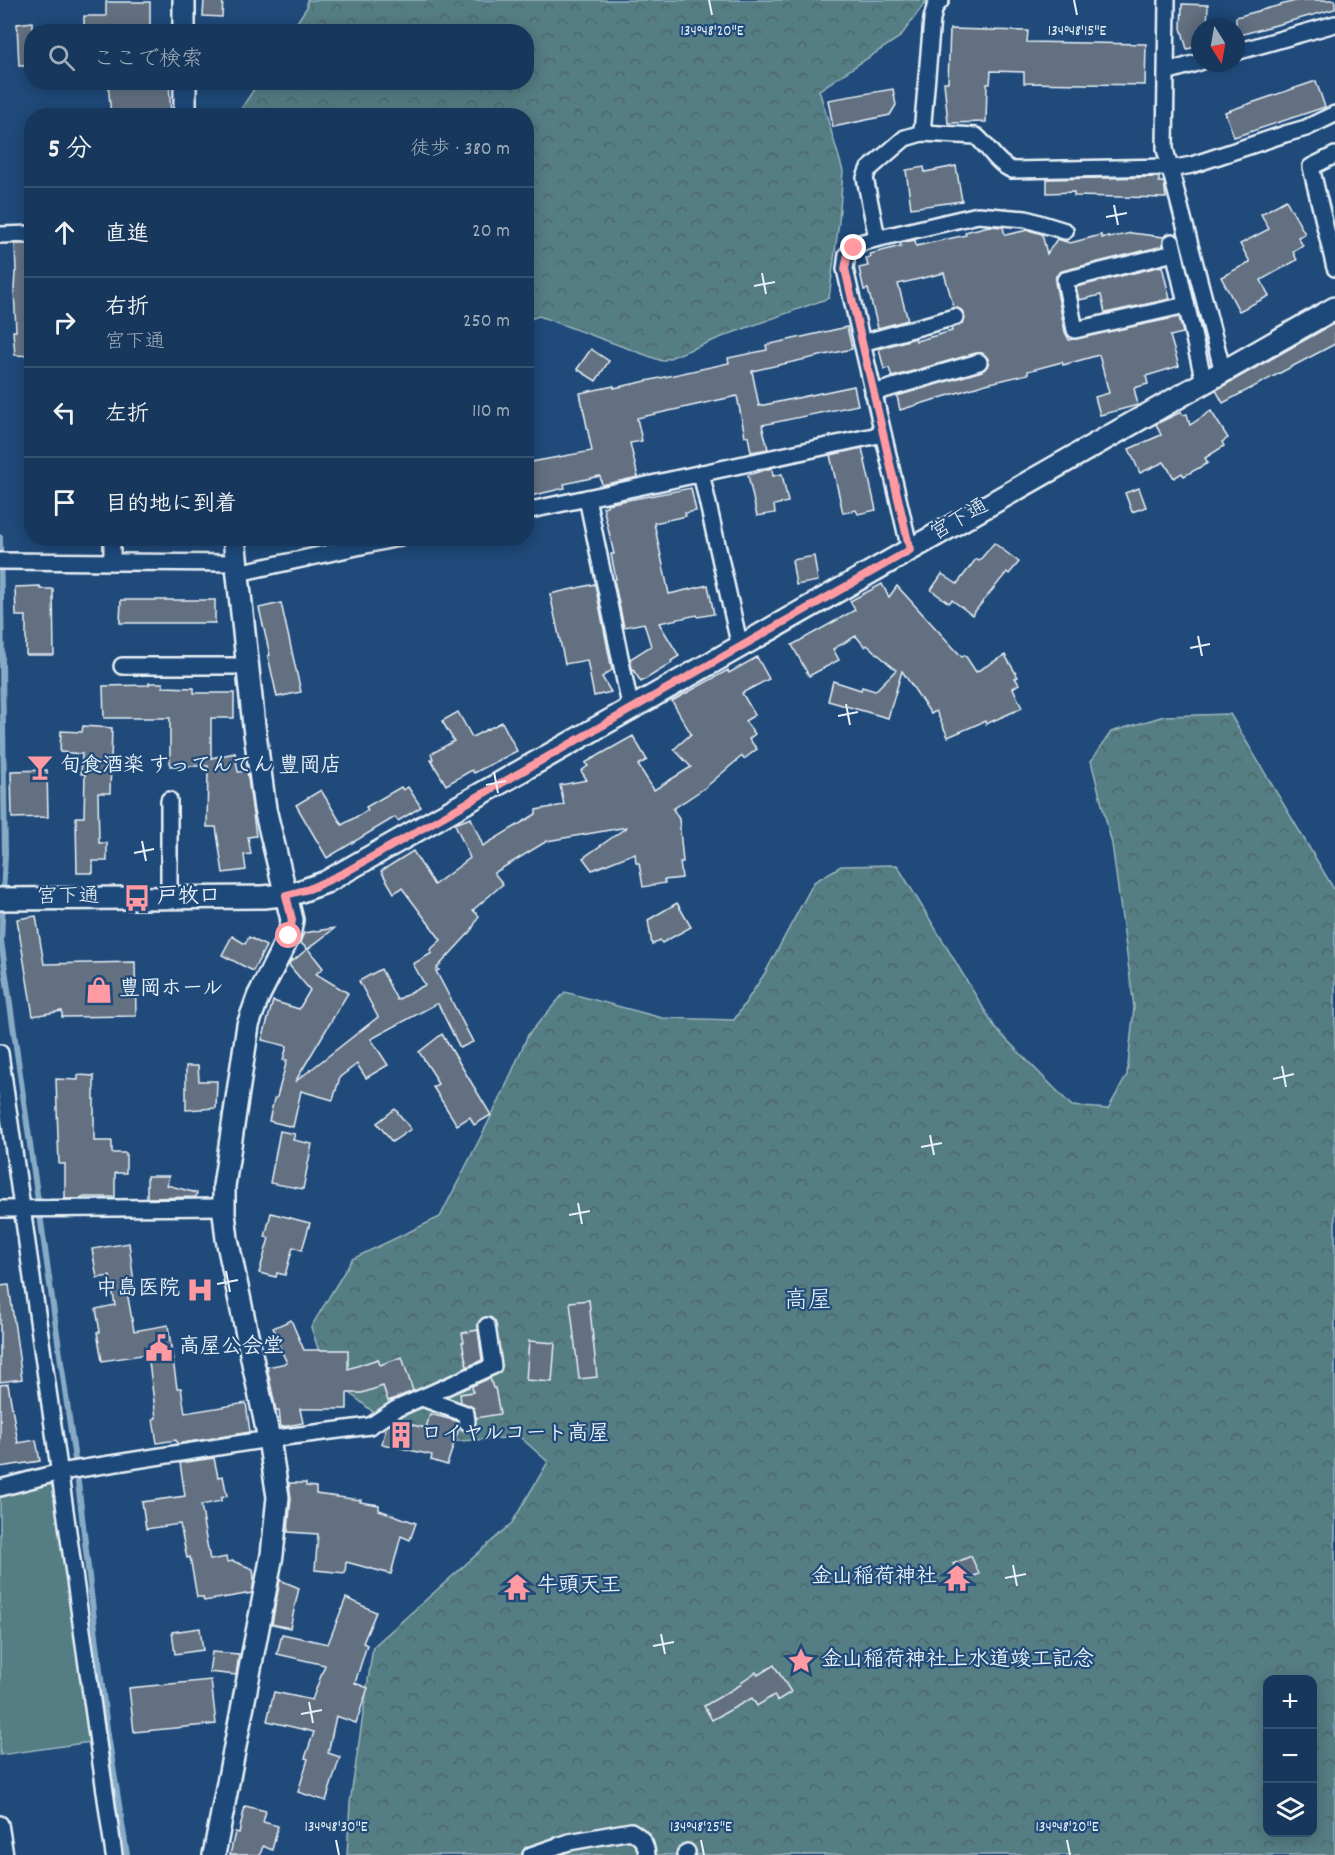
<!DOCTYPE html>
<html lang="ja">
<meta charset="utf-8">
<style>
:root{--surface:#17385c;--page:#203f62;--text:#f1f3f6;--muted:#9eacbb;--line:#365272}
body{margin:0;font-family:Dekko,"Klee One",sans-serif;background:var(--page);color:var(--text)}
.controls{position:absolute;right:18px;bottom:18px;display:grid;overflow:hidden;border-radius:12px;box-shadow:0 3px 15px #0003}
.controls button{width:54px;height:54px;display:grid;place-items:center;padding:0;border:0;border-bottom:2px solid var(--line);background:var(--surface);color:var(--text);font:30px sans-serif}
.compass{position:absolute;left:1191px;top:18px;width:54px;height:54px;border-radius:50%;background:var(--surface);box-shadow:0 3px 15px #0003;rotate:169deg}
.stop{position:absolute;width:18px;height:18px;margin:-14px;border:4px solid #ff9aa2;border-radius:50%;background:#fff}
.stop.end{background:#ff9aa2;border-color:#fff;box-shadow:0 2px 6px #0008}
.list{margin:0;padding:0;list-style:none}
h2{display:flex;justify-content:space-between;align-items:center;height:78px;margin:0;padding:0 24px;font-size:26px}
h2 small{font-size:20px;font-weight:400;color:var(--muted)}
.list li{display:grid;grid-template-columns:39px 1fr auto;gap:18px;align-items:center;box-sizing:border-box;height:90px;padding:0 24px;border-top:2px solid var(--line)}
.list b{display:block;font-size:22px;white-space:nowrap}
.list p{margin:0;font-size:20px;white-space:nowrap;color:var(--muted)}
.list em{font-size:20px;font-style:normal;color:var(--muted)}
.icon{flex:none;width:33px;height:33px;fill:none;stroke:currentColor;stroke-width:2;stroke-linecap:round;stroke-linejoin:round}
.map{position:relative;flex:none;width:1335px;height:1855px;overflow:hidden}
.search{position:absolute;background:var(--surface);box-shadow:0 3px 15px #0003;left:24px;top:24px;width:510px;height:66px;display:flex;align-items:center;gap:15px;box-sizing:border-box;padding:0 21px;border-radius:24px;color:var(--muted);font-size:22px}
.panel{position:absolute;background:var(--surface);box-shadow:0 3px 15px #0003;left:24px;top:108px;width:510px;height:438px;border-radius:24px}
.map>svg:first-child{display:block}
.green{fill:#557d84;stroke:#9eb7be;stroke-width:1.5}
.forest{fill:url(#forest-crowns);stroke:#9eb7be;stroke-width:1.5;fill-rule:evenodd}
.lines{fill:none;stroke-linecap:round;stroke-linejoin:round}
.stream{stroke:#87abc6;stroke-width:6}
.building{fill:#627081;stroke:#e8f1f8;stroke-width:1.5}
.street-casing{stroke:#e8f1f8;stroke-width:20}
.secondary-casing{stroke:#e8f1f8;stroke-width:26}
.street{stroke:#1f4a7a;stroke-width:15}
.secondary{stroke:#1f4a7a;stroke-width:21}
.route{stroke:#ff9aa2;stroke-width:8}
.ticks{fill:none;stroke:#e8f1f8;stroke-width:2}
.labels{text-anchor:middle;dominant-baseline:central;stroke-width:4.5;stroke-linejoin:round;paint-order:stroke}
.street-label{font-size:21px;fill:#e8f1f8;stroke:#1f4a7a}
.poi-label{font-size:21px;font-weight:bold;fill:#e8f1f8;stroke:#1f4a7a;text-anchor:start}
.quarter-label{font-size:24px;fill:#e8f1f8;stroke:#1f4a7a}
.ticks-label{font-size:15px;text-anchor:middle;fill:#e8f1f8;stroke:#1f4a7a;stroke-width:4.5;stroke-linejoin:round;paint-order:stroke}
</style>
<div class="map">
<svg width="1335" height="1855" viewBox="0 0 1335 1855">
<defs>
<pattern id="forest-crowns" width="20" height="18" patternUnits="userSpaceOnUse" patternTransform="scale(1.5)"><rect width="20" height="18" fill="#557d84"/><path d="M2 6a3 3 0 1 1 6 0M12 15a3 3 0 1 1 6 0" fill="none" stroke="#4e656a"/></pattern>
</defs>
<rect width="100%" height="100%" fill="#1f4a7a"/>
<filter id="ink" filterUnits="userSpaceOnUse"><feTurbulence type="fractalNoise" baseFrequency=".0167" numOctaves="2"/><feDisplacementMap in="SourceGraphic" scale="12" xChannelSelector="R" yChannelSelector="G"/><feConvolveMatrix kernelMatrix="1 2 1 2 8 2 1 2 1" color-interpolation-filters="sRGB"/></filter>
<g filter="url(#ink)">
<!-- green -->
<path class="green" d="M45,1481L55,1488L90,1742L0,1755V1495Z"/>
<!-- forest -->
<g class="forest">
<path d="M307,0H927L900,37L819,90L843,171L839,221L829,298L732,333L662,361L539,316L527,320L526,116L237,115L258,83L526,82V32L291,31L307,7Z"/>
<path d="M1230,714L1335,891V1855H347L350,1803L373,1647L512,1523L548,1462L520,1437L430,1443L390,1426L326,1373L311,1327L352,1259L440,1217L501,1097L528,1035L565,992L662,1018L734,1020L765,973L814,882L841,866L897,865L996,1029L1072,1106L1108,1109L1127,1075L1134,1007L1112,844L1091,761L1111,732L1164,716ZM1268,1680H1312V1832H1268Z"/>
</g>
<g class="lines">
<!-- stream -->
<path class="stream" d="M0,537L5,853L1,941L77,1474L107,1729L127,1855"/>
</g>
<!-- building -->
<g class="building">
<path d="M204,0H223L222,17L203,16Z"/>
<path d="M1299,0H1335V9L1236,36V17Z"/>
<path d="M106,2H150V32H84V16H106Z"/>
<path d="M1182,4L1208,5L1207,27H1200V46L1187,49L1181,28Z"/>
<path d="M32,22V66H19L17,24Z"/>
<path d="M950,29L1028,31L1027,42L1146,44L1145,85L1024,83V72L991,71L990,84H987L986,122L948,123L944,82H948Z"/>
<path d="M1316,81L1325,107L1234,137L1225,112Z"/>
<path d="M108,82H169L171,116H111Z"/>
<path d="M893,89L896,105L890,115L833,127L828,100Z"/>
<path d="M956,166L962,201L911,208L906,170L924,167L925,172Z"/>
<path d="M1159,177V182H1164L1166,198L1074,196V192L1047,193V179Z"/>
<path d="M1286,200L1305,234L1298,237L1303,246L1293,252L1297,260L1261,280L1269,296L1239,311L1221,277L1250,262L1240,244L1269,229L1261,214Z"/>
<path d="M989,226L1003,227L1005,235L1028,230L1042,234L1047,254L1057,239L1070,243L1101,235L1102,238L1108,236L1109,238L1131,233L1164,237L1163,246L1062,271L1056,276L1055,282L1065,332L1069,340L1179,317L1183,333L1170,336L1179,366L1146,376L1148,384L1134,388L1138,405L1100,415L1095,397L1109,393L1099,355L1063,365L1062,362L1028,371V374L986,384L900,410L897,396L982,371L988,365V359L982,353H976L892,377L889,368L884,369L879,349L915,338L916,341L952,331L951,328L962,323L965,319L964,314L961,310L954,308L944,273L898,284L908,320L878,328L868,289L864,290L859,268L868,266L866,258L871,257L870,254L901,246L900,243L915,240L916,246L966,235L965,232Z"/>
<path d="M15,244H32V356L15,355L13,331H16L14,289L15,272H16Z"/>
<path d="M1162,266L1170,299L1105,313L1101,295L1079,300L1076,287Z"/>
<path d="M1335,323V344L1223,403L1216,390Z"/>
<path d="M847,327L852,349L752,371L759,406L854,386L858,405L762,425L768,449L751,452L748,436H745L737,396L637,418L642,441L630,443L638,477L602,485L600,476L564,484L565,488L530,496L526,482V463L592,451L580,393L614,386V388L729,363L728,358L767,350L766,345Z"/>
<path d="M591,349L609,361L596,381L577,369Z"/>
<path d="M1211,411L1228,438L1222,442L1224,446L1205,458L1208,463L1184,476L1182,473L1174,478L1164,462L1140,473L1129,449L1161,435L1156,424L1181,412L1182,415L1187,414L1190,425Z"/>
<path d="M862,448L876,510L858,514L856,510L843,513L830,455Z"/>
<path d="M772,468L773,476L782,474L788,502L774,505L775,513L757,516L748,475Z"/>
<path d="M691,488L696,511L685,513L686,516L654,523L669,594L708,585L714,614L698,617L697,615L659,623L679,656L671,661L672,663L641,682L632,668L630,659L651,646L644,623L624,627L614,580L616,579L611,554H614L603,507L607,506V504Z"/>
<path d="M1139,488L1146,507L1132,512L1125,493Z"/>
<path d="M994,543L1019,562L1009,574L1007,572L972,615L952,600L949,603L931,590L942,574L957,584L976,559L979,561Z"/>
<path d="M814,556L818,581L796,585L792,560Z"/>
<path d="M595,584L612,670L602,677L611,692L594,696L587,660L565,664L550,594Z"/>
<path d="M882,584L889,597L897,586L962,657L965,655L976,672L1005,655L1018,677L1015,678L1019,684L1013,688L1022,708L986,724L985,721L948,737L936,711L931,714L902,671L888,718L828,701L833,681L861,690L862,687L875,691L896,670L867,645L865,647L856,636L833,649L839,660L809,676L792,645L855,610L850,601Z"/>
<path d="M40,586V589H53L54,655H26V616H16L15,587Z"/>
<path d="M121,600H215V623H120Z"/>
<path d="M281,603L301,692L277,697L268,656L270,655L259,608Z"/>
<path d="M757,657L769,679L742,693L755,715L745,721L755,734L749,739L757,749L744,759L742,756L706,787L673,809L679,819L683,862H680L682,878L664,880L665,883L643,887L639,863H636L635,853L592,870L583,858L627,827L547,841L494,873L503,884L473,910L479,916L471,931L437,968L439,970L436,971L473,1042L460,1048L438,1004H436L371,1039L388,1065L366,1078L357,1064L340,1077L333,1100L301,1091L293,1127L269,1121L274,1099L277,1097L287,1060H283L287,1046L262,1040L273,1001L299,1009L310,990L289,965L291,960L293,961L307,949L300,942L304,933L335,928L308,949L323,968L316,974L348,993L295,1082L378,1017L359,981L381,969L397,1000L425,985L413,964L432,953L430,950L441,940L402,888L394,893L381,871L413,851L434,885L470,858L455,824L471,818L483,846L536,814V810L564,805L560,785L587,780L581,771L588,766L585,763L633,736L647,760L638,765L654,790L691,767L674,749L691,734L672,701L728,670L729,673Z"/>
<path d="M149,683H163V687L194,688V693H234V718H211V758L235,753L238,772L247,771L256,836L248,837L251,854L244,855L246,870L223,873L216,827H207L208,766H170V718H104L103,686L149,685Z"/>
<path d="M458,712L472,737L502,722L517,751L474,773L472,770L446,785L431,760L433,759L431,754L454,741L442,721Z"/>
<path d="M83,726L112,728L110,793H98L99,843H107V861H93V873H77L76,817H84L85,774H81L82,754L60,752L61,731L82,732Z"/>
<path d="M47,770L48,817L12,818L11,771Z"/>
<path d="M401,787L403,790L408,787L421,807L398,821L395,817L327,858L296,805L321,790L342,825L368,810L366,807Z"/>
<path d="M677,903L691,927L662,943L660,940L652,945L648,920Z"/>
<path d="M36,916L44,964L135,962L136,1016L62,1017V1011L33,1016L17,919Z"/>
<path d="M232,936L245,944L249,937L266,946L253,971L222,955Z"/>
<path d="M442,1034L491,1115L474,1125L470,1117L457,1125L433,1087L438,1084L435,1079L436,1078L419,1052Z"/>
<path d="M186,1066H198L199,1081H217L216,1108L186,1110Z"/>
<path d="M78,1075L94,1076V1141H112V1153H126V1173H115V1197H82V1199H65V1164H59L56,1079L78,1080Z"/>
<path d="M395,1109L411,1129L392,1142L377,1123Z"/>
<path d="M280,1131L295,1134L293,1140L312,1144L303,1189L270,1183Z"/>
<path d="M147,1176H169L167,1185L197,1193L196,1197L147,1198Z"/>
<path d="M271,1213L310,1223L302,1250L293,1247L285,1275L277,1273L276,1277L259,1273L269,1238L265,1237Z"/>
<path d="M129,1243L135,1291L127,1292L134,1331L168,1325L177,1388H181L185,1413L246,1403L250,1432L177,1444L176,1440L157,1443L153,1419L156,1418L148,1354L102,1361L97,1332H100L96,1309L115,1305L110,1276L97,1278L92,1249Z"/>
<path d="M9,1285L22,1379L0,1382V1286Z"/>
<path d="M589,1300L597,1377L579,1379L570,1302Z"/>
<path d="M291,1320L304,1350H348V1369L378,1359L380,1365L402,1357L413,1391L388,1401L383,1386L362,1393H347V1409H300L303,1423L281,1427L279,1411H276L267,1367L287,1363L273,1333L275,1332L273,1328Z"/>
<path d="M478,1330L482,1360L467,1367L462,1342H464L462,1333Z"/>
<path d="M529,1341L555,1343L552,1382L526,1380Z"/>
<path d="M490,1378L493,1388H495L500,1414L476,1418L474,1408L461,1402L460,1394L473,1392L472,1386Z"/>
<path d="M8,1384L18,1443L36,1440L40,1461L0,1467V1385Z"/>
<path d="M430,1414L457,1421L459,1428L447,1465L431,1460L432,1455L382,1444L386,1427L389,1425L397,1427L395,1421L426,1428Z"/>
<path d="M214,1458L218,1477L223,1476L227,1496L221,1498V1501L201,1505L204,1522H203L210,1560L226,1557L227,1562L233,1561L253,1569L254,1579L252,1593L204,1601L203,1597H197L190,1557L187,1558L180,1524L146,1529L142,1502L185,1496L180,1463Z"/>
<path d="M289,1483H306V1486L316,1487V1494L361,1500L360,1502L379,1505V1510L416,1523L410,1540L401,1536L391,1574L346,1562L345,1573L315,1570L318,1534L288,1532L291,1498Z"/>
<path d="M971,1556L979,1574L965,1580L964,1577L960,1579L953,1564Z"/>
<path d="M520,1576L526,1590L513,1597L505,1583Z"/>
<path d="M280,1580L299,1588L290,1628L272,1624Z"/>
<path d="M346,1598L376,1612L363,1643L367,1645L355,1683L368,1688L356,1723L336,1716L328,1753L340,1757L326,1801L298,1792L308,1759L305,1758L314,1732L267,1721L274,1692L312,1700L325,1665L277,1654L282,1634L328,1644Z"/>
<path d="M200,1628L203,1650L175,1654L172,1632Z"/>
<path d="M212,1652L239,1654L236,1675L209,1672Z"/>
<path d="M774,1665L791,1692L777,1701L774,1695L757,1706L752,1698L712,1720L704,1706L742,1684L741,1682L756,1672L758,1675Z"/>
<path d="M211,1680L216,1724L134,1732L129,1688Z"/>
<path d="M245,1806L266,1811L263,1822L278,1826L272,1850L263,1846L260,1855H230L235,1832L239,1833Z"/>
</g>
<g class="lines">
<defs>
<g id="street">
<path d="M1167,0L1165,149L1223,372"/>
<path d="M1236,52L1335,24"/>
<path d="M1173,70L1200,62"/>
<path d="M922,133L932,19L935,7L941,0"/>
<path d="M1335,155L1311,167L1335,268"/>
<path d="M1170,169L1192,165L1285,134L1306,128L1335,114"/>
<path d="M0,235L32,234"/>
<path d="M877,238L865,178L868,170L905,138L922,133L976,136C989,147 996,163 1012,170L1169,167"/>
<path d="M1172,242L1204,382"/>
<path d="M1174,253L1065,280L1075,330L1186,305"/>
<path d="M862,343L955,317"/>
<path d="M873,393L979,362"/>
<path d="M701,473L740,647"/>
<path d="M526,511L587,498"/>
<path d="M112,538V562"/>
<path d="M910,550L845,269L847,254L863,242L978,215L1026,219L1065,231"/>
<path d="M0,561L237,563"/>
<path d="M238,573L398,538"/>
<path d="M122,666H247"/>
<path d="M631,710L587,498L883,434"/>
<path d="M169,898V800"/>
<path d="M0,1053L4,1081"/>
<path d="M0,1081H4L114,1855"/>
<path d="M0,1209L224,1207"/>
<path d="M422,1398L466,1414L467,1422"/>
<path d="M0,1488L60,1472L269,1439L370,1426L396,1409L493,1366L487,1326"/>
<path d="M0,1824L5,1855"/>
<path d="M531,1855L569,1842L631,1831C641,1837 646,1842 647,1855"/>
<path d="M685,1855L687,1852"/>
</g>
<g id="secondary">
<path d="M184,0V32"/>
<path d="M185,82V116"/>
<path d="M0,899L263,897L293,894L326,882L1335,308"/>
<path d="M214,1855L272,1555L278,1497L269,1439L227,1239L224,1213V1186L248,1025L258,997L289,936L292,920L265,809L254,726L234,538"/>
</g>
</defs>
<!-- street casing -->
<use href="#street" class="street-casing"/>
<!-- secondary casing -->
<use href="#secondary" class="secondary-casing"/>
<!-- street -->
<use href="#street" class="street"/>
<!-- secondary -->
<use href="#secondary" class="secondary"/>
</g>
</g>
<g class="lines" filter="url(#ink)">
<!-- route -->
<path class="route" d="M289,936L292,920L286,895L309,889L344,873L910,550L845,269L848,254L854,248"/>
</g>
<!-- ticks -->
<path class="ticks" d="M709,0L712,15M1074,0L1077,15M1114,205L1118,225M1106,217L1127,213M762,273L766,294M754,286L775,282M1198,636L1202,656M1190,648L1210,644M846,704L850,725M838,716L858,712M494,772L498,793M486,785L506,781M142,841L146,861M134,853L154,849M1282,1066L1286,1087M1273,1079L1294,1074M930,1135L934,1155M921,1147L942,1143M578,1203L582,1224M569,1215L590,1211M226,1271L230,1292M217,1284L238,1280M1013,1565L1017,1586M1005,1578L1026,1574M661,1634L665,1654M653,1646L674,1642M309,1702L313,1723M301,1714L322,1710M336,1840L339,1855M701,1840L704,1855M1067,1840L1070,1855"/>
<!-- icons -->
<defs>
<symbol id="bar-bare" viewBox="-9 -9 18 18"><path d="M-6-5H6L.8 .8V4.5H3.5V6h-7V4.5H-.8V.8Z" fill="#ff9aa2" stroke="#1f4a7a" stroke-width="2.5" paint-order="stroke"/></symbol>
<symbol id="bus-bare" viewBox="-9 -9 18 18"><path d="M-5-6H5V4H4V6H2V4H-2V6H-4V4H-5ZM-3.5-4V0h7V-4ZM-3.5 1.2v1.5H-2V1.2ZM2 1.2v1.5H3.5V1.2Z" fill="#ff9aa2" stroke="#1f4a7a" stroke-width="2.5" paint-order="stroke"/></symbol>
<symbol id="shop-bare" viewBox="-9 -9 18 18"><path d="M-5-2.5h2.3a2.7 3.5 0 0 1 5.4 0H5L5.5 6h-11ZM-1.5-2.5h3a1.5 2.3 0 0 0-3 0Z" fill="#ff9aa2" stroke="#1f4a7a" stroke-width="2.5" paint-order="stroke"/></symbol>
<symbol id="hospital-bare" viewBox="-9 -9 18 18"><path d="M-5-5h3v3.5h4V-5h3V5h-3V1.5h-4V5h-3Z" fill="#ff9aa2" stroke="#1f4a7a" stroke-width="2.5" paint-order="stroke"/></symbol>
<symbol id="civic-bare" viewBox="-9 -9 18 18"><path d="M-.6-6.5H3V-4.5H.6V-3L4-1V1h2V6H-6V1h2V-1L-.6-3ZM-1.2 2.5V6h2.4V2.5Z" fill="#ff9aa2" stroke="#1f4a7a" stroke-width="2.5" paint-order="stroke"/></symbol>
<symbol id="building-bare" viewBox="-9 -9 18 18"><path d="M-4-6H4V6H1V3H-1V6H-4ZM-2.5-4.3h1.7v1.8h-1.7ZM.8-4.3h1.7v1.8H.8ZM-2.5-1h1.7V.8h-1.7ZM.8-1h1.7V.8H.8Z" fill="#ff9aa2" stroke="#1f4a7a" stroke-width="2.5" paint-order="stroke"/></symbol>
<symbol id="temple-bare" viewBox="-9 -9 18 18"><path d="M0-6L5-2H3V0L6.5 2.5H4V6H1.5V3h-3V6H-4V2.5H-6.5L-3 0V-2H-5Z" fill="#ff9aa2" stroke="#1f4a7a" stroke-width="2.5" paint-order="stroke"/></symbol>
<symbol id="sight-bare" viewBox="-9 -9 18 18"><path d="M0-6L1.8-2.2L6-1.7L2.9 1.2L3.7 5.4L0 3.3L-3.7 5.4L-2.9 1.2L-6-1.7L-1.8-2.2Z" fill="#ff9aa2" stroke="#1f4a7a" stroke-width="2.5" paint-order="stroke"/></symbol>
</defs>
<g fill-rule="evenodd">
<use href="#bar-bare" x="21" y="748" width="38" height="38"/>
<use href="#bus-bare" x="118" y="879" width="38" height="38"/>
<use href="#shop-bare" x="80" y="971" width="38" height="38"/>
<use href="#hospital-bare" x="181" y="1271" width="38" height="38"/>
<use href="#civic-bare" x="140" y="1329" width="38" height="38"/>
<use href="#building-bare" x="382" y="1416" width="38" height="38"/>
<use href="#temple-bare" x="938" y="1559" width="38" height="38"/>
<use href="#temple-bare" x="498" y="1568" width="38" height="38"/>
<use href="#sight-bare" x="782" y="1642" width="38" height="38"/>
</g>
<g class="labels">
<!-- street labels -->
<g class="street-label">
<text transform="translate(960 521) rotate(-30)">宮下通</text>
<text x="68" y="898">宮下通</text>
</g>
<!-- poi labels -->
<g class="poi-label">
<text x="60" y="767">旬食酒楽 すってんてん 豊岡店</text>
<text x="157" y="898">戸牧口</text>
<text x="119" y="990">豊岡ホール</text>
<text x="180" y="1290" text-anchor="end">中島医院</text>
<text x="179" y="1348">高屋公会堂</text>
<text x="421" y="1435">ロイヤルコート高屋</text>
<text x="937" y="1578" text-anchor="end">金山稲荷神社</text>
<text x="537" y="1587">牛頭天王</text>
<text x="821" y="1661">金山稲荷神社上水道竣工記念</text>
</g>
<!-- quarter labels -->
<g class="quarter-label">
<text x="808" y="1302">高屋</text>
</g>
</g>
<g class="ticks-label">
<text x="712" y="35">134°48'20"E</text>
<text x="1077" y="35">134°48'15"E</text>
<text x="336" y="1831">134°48'30"E</text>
<text x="701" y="1831">134°48'25"E</text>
<text x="1067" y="1831">134°48'20"E</text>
</g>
</svg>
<div class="controls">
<button>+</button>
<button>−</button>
<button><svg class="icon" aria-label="layers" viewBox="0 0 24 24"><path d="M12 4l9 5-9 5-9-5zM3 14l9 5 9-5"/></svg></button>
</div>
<svg class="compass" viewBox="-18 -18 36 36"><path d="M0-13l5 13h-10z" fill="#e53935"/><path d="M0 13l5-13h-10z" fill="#9eacbb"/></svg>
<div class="stop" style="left:289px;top:936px"></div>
<div class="stop end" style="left:854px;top:248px"></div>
<div class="search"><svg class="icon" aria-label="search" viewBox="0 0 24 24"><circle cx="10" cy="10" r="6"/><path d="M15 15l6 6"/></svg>ここで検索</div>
<section class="panel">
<h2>5 分<small>徒歩 · 380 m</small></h2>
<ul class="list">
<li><svg class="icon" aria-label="ahead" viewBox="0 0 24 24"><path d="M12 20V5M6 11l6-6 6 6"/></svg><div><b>直進</b></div><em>20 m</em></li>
<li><svg class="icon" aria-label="right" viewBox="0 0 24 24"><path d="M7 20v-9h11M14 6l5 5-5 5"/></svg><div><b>右折</b><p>宮下通</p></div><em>250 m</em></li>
<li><svg class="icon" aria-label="left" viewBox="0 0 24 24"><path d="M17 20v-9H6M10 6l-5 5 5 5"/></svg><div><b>左折</b></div><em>110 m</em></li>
<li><svg class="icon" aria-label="arrive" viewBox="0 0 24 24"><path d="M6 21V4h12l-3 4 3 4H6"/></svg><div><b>目的地に到着</b></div></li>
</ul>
</section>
</div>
